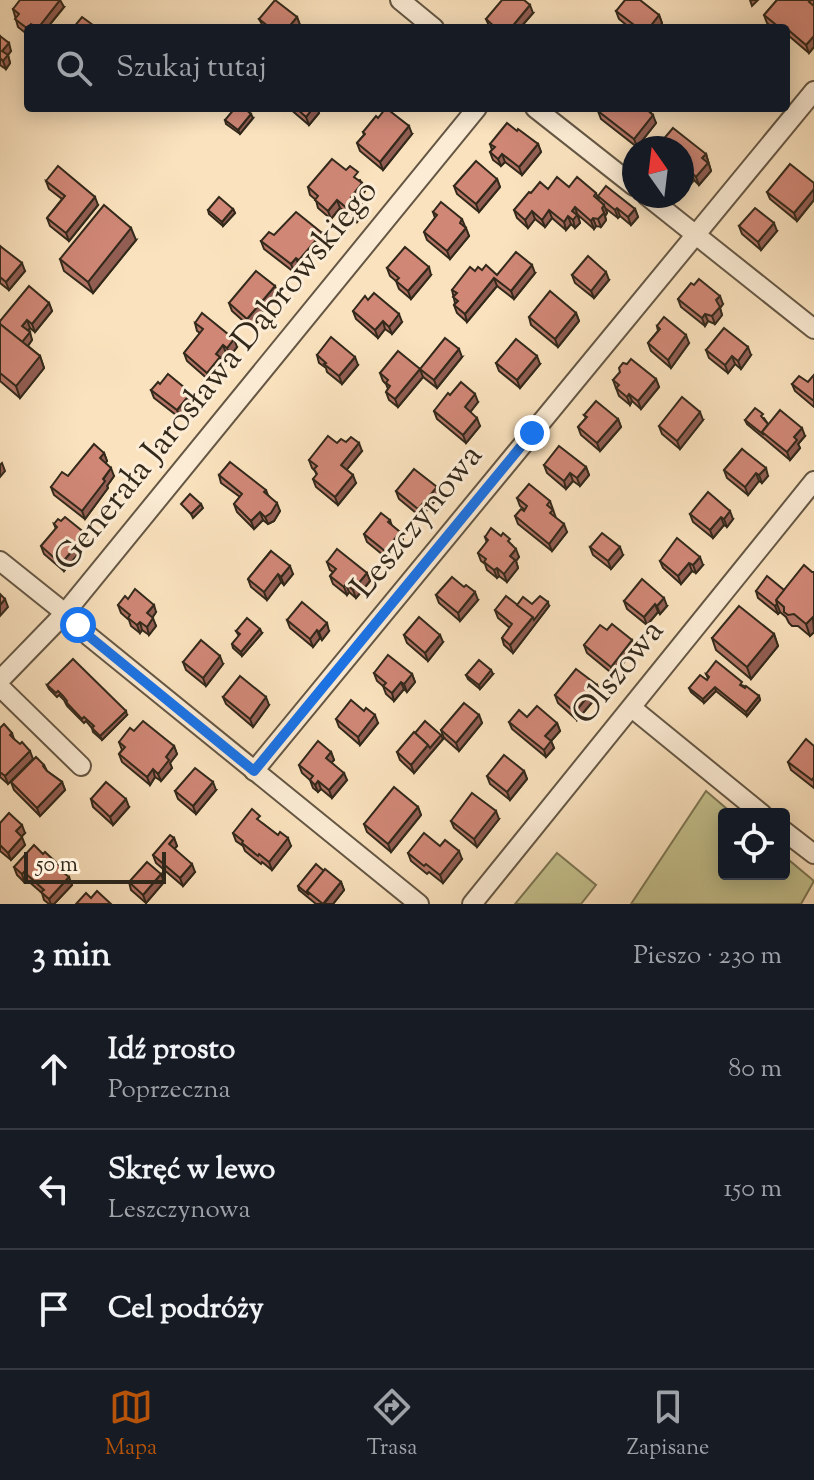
<!DOCTYPE html>
<html lang="pl">
<meta charset="utf-8">
<style>
:root{--surface:#171b24;--page:#242831;--text:#f1f3f6;--muted:#9ea1a6;--line:#363941;--accent:#b45309}
body{margin:0;font-family:"Sorts Mill Goudy",serif;background:var(--page);color:var(--text)}
.controls{position:absolute;right:24px;bottom:24px;display:grid;overflow:hidden;border-radius:8px;box-shadow:0 4px 20px #0003}
.controls button{width:72px;height:72px;display:grid;place-items:center;padding:0;border:0;border-bottom:2px solid var(--line);background:var(--surface);color:var(--text);font:40px sans-serif}
.compass{position:absolute;left:622px;top:136px;width:72px;height:72px;border-radius:50%;background:var(--surface);box-shadow:0 4px 20px #0003;rotate:346deg}
.scale{position:absolute;left:24px;bottom:20px;width:142px;box-sizing:border-box;padding-left:8px;border:4px solid #33291b;border-top:0;font-size:22px;line-height:28px;white-space:nowrap;color:#33291b;-webkit-text-stroke:6px #fcecd5;paint-order:stroke}
.stop{position:absolute;width:24px;height:24px;margin:-18px;border:6px solid #1a73e8;border-radius:50%;background:#fff}
.stop.end{background:#1a73e8;border-color:#fff;box-shadow:0 2px 8px #0008}
.list{margin:0;padding:0;list-style:none}
h2{display:flex;justify-content:space-between;align-items:center;height:104px;margin:0;padding:0 32px;font-size:34px}
h2 small{font-size:26px;font-weight:400;color:var(--muted)}
.list li{display:grid;grid-template-columns:52px 1fr auto;gap:24px;align-items:center;box-sizing:border-box;height:120px;padding:0 32px;border-top:2px solid var(--line)}
.list b{display:block;font-size:30px;white-space:nowrap}
.list p{margin:0;font-size:26px;white-space:nowrap;color:var(--muted)}
.list em{font-size:26px;font-style:normal;color:var(--muted)}
.icon{flex:none;width:44px;height:44px;fill:none;stroke:currentColor;stroke-width:2;stroke-linecap:round;stroke-linejoin:round}
.map{position:relative;flex:none;width:814px;height:904px;overflow:hidden}
.search{position:absolute;background:var(--surface);box-shadow:0 4px 20px #0003;left:24px;right:24px;top:24px;height:88px;display:flex;align-items:center;gap:20px;box-sizing:border-box;padding:0 28px;border-radius:8px;color:var(--muted);font-size:30px}
.sheet{height:464px;background:var(--surface)}
nav{display:flex;justify-content:space-around;align-items:center;box-sizing:border-box;height:112px;border-top:2px solid var(--line);background:var(--surface);font-size:22px;color:var(--muted)}
nav a{display:grid;justify-items:center;gap:4px}
nav .on{color:var(--accent)}
.map>svg:first-child{display:block}
.green{fill:#c4c28e;stroke:#7c7654;stroke-width:2}
.lines{fill:none;stroke-linecap:round;stroke-linejoin:round}
.minor-casing{stroke:#655744;stroke-width:22}
.minor{stroke:#fcecd5;stroke-width:18}
.wall{fill:#b37465;stroke:#33291b;stroke-width:2}
.shaded-wall{fill:#925e53;stroke:#33291b;stroke-width:2}
.building{fill:#d08776;stroke:#33291b;stroke-width:2}
.route{stroke:#1a73e8;stroke-width:10}
.labels{text-anchor:middle;dominant-baseline:central;stroke-width:6;stroke-linejoin:round;paint-order:stroke}
.street-label{font-size:34px;fill:#33291b;stroke:#fcecd5}
</style>
<div class="map">
<svg width="814" height="904" viewBox="0 0 814 904">
<rect width="100%" height="100%" fill="#fae2be"/>
<filter id="stains"><feTurbulence type="fractalNoise" baseFrequency=".0025" numOctaves="4"/><feColorMatrix values="0 0 0 0 .2 0 0 0 0 .09 0 0 0 0 .02 0 0 0 .5 -.17"/></filter>
<radialGradient id="worn" r=".72"><stop offset=".6" stop-color="#630" stop-opacity="0"/><stop offset="1" stop-color="#630" stop-opacity=".3"/></radialGradient>
<!-- green -->
<g class="green">
<path d="M706,791L733,814H724V874H784V856L814,881L801,904H631Z"/>
<path d="M557,853L596,885L581,904H515Z"/>
</g>
<g class="lines">
<defs>
<g id="minor">
<path d="M400,0L434,28"/>
<path d="M535,108L634,186"/>
<path d="M647,196L814,329"/>
<path d="M0,561L65,613L90,637L419,904"/>
<path d="M0,680L65,613L477,108"/>
<path d="M0,687L81,766"/>
<path d="M632,708L762,814"/>
<path d="M254,771L814,91"/>
<path d="M784,831L814,854"/>
<path d="M472,904L814,481"/>
</g>
</defs>
<!-- minor casing -->
<use href="#minor" class="minor-casing"/>
<!-- minor -->
<use href="#minor" class="minor"/>
</g>
<!-- wall -->
<g class="wall">
<path d="M777,0H814V47L809,53L789,36L786,39V28H773L767,23L764,15Z"/>
<path d="M64,7L47,28H28V35L18,27L13,9Z"/>
<path d="M616,11L659,15L662,23L658,28H630L619,19Z"/>
<path d="M533,13L520,28H490L486,19Z"/>
<path d="M297,17L300,25L298,28H264L259,19Z"/>
<path d="M0,36L11,51L8,55L10,63L6,69L0,65Z"/>
<path d="M289,108H317L319,113L309,125Z"/>
<path d="M598,111L651,112L650,113L656,123L637,147L601,119Z"/>
<path d="M253,118L240,134L226,124L225,120Z"/>
<path d="M517,131L538,144L541,152L522,175L505,162L501,166L493,160L490,152L492,150L490,144Z"/>
<path d="M363,132L412,134L383,170L360,151L357,143L364,135Z"/>
<path d="M661,142L706,154L711,171L699,185L694,180L688,187L682,183V148H664Z"/>
<path d="M497,179L500,187L479,212L457,194L454,186Z"/>
<path d="M360,180L365,191L357,202L362,205L364,213L357,222L340,208L331,219L318,208L316,200L310,195L308,187Z"/>
<path d="M46,181L98,205L69,241L50,226L47,218L62,199L49,189Z"/>
<path d="M814,183V200L797,221L770,199L767,192Z"/>
<path d="M569,187L596,193L599,201L598,196L635,209L638,217L631,225L620,216L618,218L605,208L607,213L605,216L606,220L601,227L596,226L594,229L578,215L580,223L575,228L571,224L566,230L552,218L545,227L535,219L528,228L517,218L514,210L548,189Z"/>
<path d="M233,209L235,213L223,226L209,214L208,210Z"/>
<path d="M433,212L462,219L469,236L450,259L427,240L424,232L435,218Z"/>
<path d="M739,226L777,231L761,250L742,234Z"/>
<path d="M136,240L93,293L64,271L60,259Z"/>
<path d="M261,241H325L302,268L299,266L294,272L264,249Z"/>
<path d="M0,246L25,271L9,290L0,283Z"/>
<path d="M387,268L431,275L411,299L399,289L396,281L390,276Z"/>
<path d="M482,270L497,275L535,273L514,299L497,286L467,322L457,313L454,305L455,303L452,290L475,271Z"/>
<path d="M572,275L609,280L594,298L575,283Z"/>
<path d="M694,285L723,304L720,308L722,315L715,324L708,321L705,326L681,307L678,299Z"/>
<path d="M278,294L250,327L232,311L229,303Z"/>
<path d="M368,300L402,322L392,334L385,329L378,338L356,319L353,311Z"/>
<path d="M49,303L52,311L35,332L30,328L28,331L32,340L28,346L40,356L44,368L20,398L0,381V321Z"/>
<path d="M576,313L579,321L558,347L531,325L529,317Z"/>
<path d="M195,323L237,347L230,356L226,353L221,359L223,365L210,381L187,361L184,353L200,333L197,331Z"/>
<path d="M657,326L689,343L671,368L651,351L648,343L658,331Z"/>
<path d="M706,350L751,355L741,369L735,364L728,373L709,358Z"/>
<path d="M317,355L358,365L342,384L327,372L326,368L319,363Z"/>
<path d="M462,357L437,388L423,377L398,407L389,400L386,392L388,389L386,384L383,381L380,373L420,369Z"/>
<path d="M496,363L540,364L520,388L499,371Z"/>
<path d="M814,375V407L795,391L792,384L808,382Z"/>
<path d="M656,379L659,387L641,409L632,401L630,405L619,396L613,380Z"/>
<path d="M151,390L191,393L194,401L180,418L154,398Z"/>
<path d="M450,395L478,402L470,412L480,426L466,443L437,419L434,411Z"/>
<path d="M584,415L618,419L621,427L600,451L581,435L578,427L586,418Z"/>
<path d="M764,418L768,424L805,436L798,444L800,448L790,460L747,424L745,420Z"/>
<path d="M703,420L680,449L662,434L659,426Z"/>
<path d="M346,442L362,451L346,470L356,483L338,505L316,487L313,479L317,475L315,471L312,468L309,460L337,443Z"/>
<path d="M742,449L768,476L762,483L759,481L748,495L727,478L724,470Z"/>
<path d="M104,453L107,461L105,463L114,476L107,486L108,488L85,519L54,495L51,487Z"/>
<path d="M544,465L586,467L589,475L580,486L573,481L566,489L547,473Z"/>
<path d="M219,475L266,490L268,495L280,511L274,521L268,524L263,520L254,529L237,512L234,504L240,497L221,483Z"/>
<path d="M437,487L440,495L421,517L399,499L396,491Z"/>
<path d="M517,498L550,501L556,518L567,532L552,551L518,524L515,516L525,510L520,506Z"/>
<path d="M690,514L733,519L727,527L724,525L713,538L693,522Z"/>
<path d="M390,520L392,526L400,532L403,540L388,559L367,542L364,534Z"/>
<path d="M54,524L88,542L64,571L44,554L41,546L56,529Z"/>
<path d="M485,537L512,545L519,557L516,561L518,568L507,582L499,576L497,578L487,570L485,564L481,561L478,553L487,543Z"/>
<path d="M590,547L623,555L611,569L593,555Z"/>
<path d="M271,551L293,574L284,585L281,582L267,600L251,587L248,579Z"/>
<path d="M660,561L703,565L696,573L692,571L681,584L663,568Z"/>
<path d="M327,562L367,573L370,581L356,598L349,592L347,595L333,584L330,576L333,572L330,570Z"/>
<path d="M812,572H814V632L810,636L798,626H792L789,623L786,617L780,612L778,614L758,598L756,591L784,590Z"/>
<path d="M436,595L478,600L460,621L439,603Z"/>
<path d="M128,599L156,612L152,618L156,626L149,635L142,630L140,633L131,626L129,620L121,613L118,605Z"/>
<path d="M624,601L667,606L660,614L658,612L647,625L627,609Z"/>
<path d="M532,604L549,606L513,653L504,645L502,638L510,628L498,618L495,610Z"/>
<path d="M287,620L329,631L322,640L320,638L313,647L290,628Z"/>
<path d="M607,630L635,648L614,675L587,653L584,645Z"/>
<path d="M236,631L262,633L242,656L233,648L232,644L239,636Z"/>
<path d="M774,634L778,646L751,679L716,650L712,638Z"/>
<path d="M404,635L443,642L428,661L407,643Z"/>
<path d="M183,662L223,664L206,686L186,670Z"/>
<path d="M374,673L412,674L415,682L407,692L404,689L394,701L386,694L383,686L377,681Z"/>
<path d="M493,674L480,689L468,679L466,675Z"/>
<path d="M706,674L744,686L759,696L760,700L747,716L716,691L704,703L691,692L689,688L707,680L708,678Z"/>
<path d="M47,685L127,715L102,740L93,732L92,728L86,721L84,723L67,706L64,700L59,695L57,697L49,689Z"/>
<path d="M597,685L600,693L577,720L558,703L555,695Z"/>
<path d="M223,697L269,705L253,727L226,704Z"/>
<path d="M364,711L378,723L360,745L339,727L336,719Z"/>
<path d="M479,715L482,723L459,751L444,738L441,730Z"/>
<path d="M527,717L557,723L560,731L551,741L554,748L546,757L512,729L509,722Z"/>
<path d="M0,728L12,733L14,739L33,759L8,784L0,777Z"/>
<path d="M134,731L174,746L177,754L170,763L172,768L161,781L155,777L150,785L122,762L119,754L122,750L119,742Z"/>
<path d="M443,739L414,773L400,760L397,752Z"/>
<path d="M814,746V788L791,770L788,762Z"/>
<path d="M331,752L334,760L331,763L347,780L332,798L321,789L318,792L313,788L310,780L302,773L299,765Z"/>
<path d="M44,765L47,771L62,782L65,790L40,816L14,790L11,782Z"/>
<path d="M524,771L527,779L510,800L490,784L487,776Z"/>
<path d="M216,790L196,814L178,799L175,791Z"/>
<path d="M91,799L129,807L113,825L93,807Z"/>
<path d="M418,807L421,815L391,852L367,832L364,824Z"/>
<path d="M499,819L477,847L454,828L451,821Z"/>
<path d="M0,823L25,833L21,837L25,845L11,860L0,851Z"/>
<path d="M262,823L291,846L272,870L262,862L261,864L245,851L243,846L236,841L233,833Z"/>
<path d="M174,838L177,846L174,849L195,872L183,886L156,863L153,855Z"/>
<path d="M440,846L462,859L443,883L429,872L427,874L411,861L408,853Z"/>
<path d="M43,854L61,867L72,885L54,904H49L44,900L42,893L27,880L24,882L17,875L14,867Z"/>
<path d="M161,874L164,882L146,903L131,890L129,882Z"/>
<path d="M341,882L344,890L333,904H316L299,890L298,886Z"/>
</g>
<!-- shaded-wall -->
<g class="shaded-wall">
<path d="M60,0L64,7L47,28H38Z"/>
<path d="M750,0H758L752,6Z"/>
<path d="M530,5L533,13L520,28H511Z"/>
<path d="M659,15L662,23L658,28H649Z"/>
<path d="M297,17L300,25L298,28H288Z"/>
<path d="M814,36V47L809,53L806,45Z"/>
<path d="M9,43L11,51L8,55L10,63L6,69L3,61L2,51Z"/>
<path d="M313,108H317L319,113L309,125L306,117Z"/>
<path d="M251,114L253,118L240,134L238,130Z"/>
<path d="M653,115L656,123L637,147L634,139Z"/>
<path d="M409,126L412,134L383,170L380,162Z"/>
<path d="M538,144L541,152L522,175L519,167Z"/>
<path d="M502,154L505,162L501,166L498,159Z"/>
<path d="M706,154L711,171L699,185L696,177L702,158Z"/>
<path d="M691,172L694,180L688,187L685,179Z"/>
<path d="M497,179L500,187L479,212L476,204Z"/>
<path d="M362,183L365,191L354,205L351,197Z"/>
<path d="M814,189V200L797,221L794,213Z"/>
<path d="M95,197L98,205L69,241L66,233Z"/>
<path d="M337,200L340,208L331,219L328,211Z"/>
<path d="M362,205L364,213L357,222L354,214Z"/>
<path d="M604,205L607,213L605,216L602,208Z"/>
<path d="M575,207L580,223L575,228L573,220L572,211Z"/>
<path d="M617,208L620,216L618,218L615,210Z"/>
<path d="M233,209L235,213L223,226L222,222Z"/>
<path d="M635,209L638,217L631,225L628,217Z"/>
<path d="M549,210L552,218L545,227L542,220Z"/>
<path d="M532,211L535,219L528,228L525,220Z"/>
<path d="M604,213L606,220L601,227L598,219Z"/>
<path d="M568,216L571,224L566,230L564,222Z"/>
<path d="M593,218L596,226L594,229L591,221Z"/>
<path d="M774,223L777,231L761,250L758,242Z"/>
<path d="M131,228L136,240L93,293L88,282Z"/>
<path d="M466,228L469,236L450,259L447,251Z"/>
<path d="M322,233L325,241L302,268L299,260Z"/>
<path d="M296,258L299,266L294,272L291,264Z"/>
<path d="M22,263L25,271L9,290L6,282Z"/>
<path d="M532,265L535,273L514,299L511,291Z"/>
<path d="M429,267L431,275L411,299L408,291Z"/>
<path d="M606,272L609,280L594,298L591,291Z"/>
<path d="M494,278L497,286L467,322L465,314Z"/>
<path d="M275,286L278,294L250,327L247,319Z"/>
<path d="M720,296L723,304L720,308L722,315L715,324L712,316L716,300Z"/>
<path d="M49,303L52,311L35,332L32,324Z"/>
<path d="M576,313L579,321L558,347L555,339Z"/>
<path d="M399,314L402,322L392,334L389,327Z"/>
<path d="M705,314L708,321L705,326L702,318Z"/>
<path d="M27,320L30,328L25,334L22,326Z"/>
<path d="M383,321L385,329L378,338L375,330Z"/>
<path d="M30,332L32,340L24,351L21,343Z"/>
<path d="M686,335L689,343L671,368L668,360Z"/>
<path d="M234,339L237,347L230,356L227,348Z"/>
<path d="M223,345L226,353L221,359L223,365L210,381L207,373L216,354Z"/>
<path d="M748,347L751,355L741,369L738,361Z"/>
<path d="M459,349L462,357L437,388L434,380Z"/>
<path d="M40,356L44,368L20,398L16,386Z"/>
<path d="M537,356L540,364L520,388L517,380Z"/>
<path d="M732,356L735,364L728,373L725,365Z"/>
<path d="M355,357L358,365L342,384L339,376Z"/>
<path d="M420,369L423,377L398,407L395,399Z"/>
<path d="M656,379L659,387L641,409L638,401Z"/>
<path d="M191,393L194,401L180,418L177,410Z"/>
<path d="M475,394L478,402L468,415L465,407Z"/>
<path d="M629,394L632,401L630,405L627,397Z"/>
<path d="M700,412L703,420L680,449L677,441Z"/>
<path d="M477,418L480,426L466,443L463,435Z"/>
<path d="M618,419L621,427L600,451L597,443Z"/>
<path d="M802,428L805,436L798,444L800,448L790,460L787,452L794,437Z"/>
<path d="M359,443L362,451L344,473L341,465Z"/>
<path d="M104,453L107,461L103,466L100,458Z"/>
<path d="M2,463L5,471L0,477V465Z"/>
<path d="M586,467L589,475L580,486L577,478Z"/>
<path d="M111,468L114,476L107,486L108,488L85,519L82,511Z"/>
<path d="M766,468L768,476L762,483L759,475Z"/>
<path d="M570,473L573,481L566,489L564,481Z"/>
<path d="M756,473L759,481L748,495L745,487Z"/>
<path d="M353,475L356,483L338,505L335,497Z"/>
<path d="M437,487L440,495L421,517L418,509Z"/>
<path d="M277,503L280,511L274,521L268,524L265,517Z"/>
<path d="M201,504L203,508L193,518L191,514Z"/>
<path d="M730,511L733,519L727,527L724,519Z"/>
<path d="M260,512L263,520L254,529L251,521Z"/>
<path d="M721,517L724,525L713,538L710,530Z"/>
<path d="M564,524L567,532L552,551L549,544Z"/>
<path d="M400,532L403,540L388,559L385,551Z"/>
<path d="M86,534L88,542L64,571L61,564Z"/>
<path d="M620,547L623,555L611,569L608,561Z"/>
<path d="M516,549L519,557L516,561L518,568L507,582L504,574L510,556Z"/>
<path d="M700,557L703,565L696,573L693,565Z"/>
<path d="M689,563L692,571L681,584L678,576Z"/>
<path d="M290,566L293,574L284,585L281,577Z"/>
<path d="M497,568L499,576L497,578L494,570Z"/>
<path d="M367,573L370,581L356,598L353,590Z"/>
<path d="M278,574L281,582L267,600L264,592Z"/>
<path d="M346,584L349,592L347,595L344,587Z"/>
<path d="M475,592L478,600L460,621L458,613Z"/>
<path d="M664,598L667,606L660,614L657,606Z"/>
<path d="M5,599L8,607L0,616V605Z"/>
<path d="M548,602L549,606L513,653L510,645L533,617Z"/>
<path d="M655,604L658,612L647,625L644,617Z"/>
<path d="M777,604L780,612L778,614L775,606Z"/>
<path d="M154,605L156,612L150,621L147,613Z"/>
<path d="M813,617L814,632L810,636L806,624Z"/>
<path d="M153,618L156,626L149,635L147,627Z"/>
<path d="M140,622L142,630L140,633L137,625Z"/>
<path d="M327,623L329,631L322,640L319,632Z"/>
<path d="M260,629L262,633L242,656L241,652Z"/>
<path d="M317,630L320,638L313,647L310,639Z"/>
<path d="M774,634L778,646L751,679L747,667Z"/>
<path d="M440,635L443,642L428,661L425,653Z"/>
<path d="M632,640L635,648L614,675L611,667Z"/>
<path d="M220,656L223,664L206,686L203,678Z"/>
<path d="M491,670L493,674L480,689L479,685Z"/>
<path d="M412,674L415,682L407,692L404,684Z"/>
<path d="M401,682L404,689L394,701L392,693Z"/>
<path d="M597,685L600,693L577,720L575,712Z"/>
<path d="M715,687L716,691L704,703L703,699Z"/>
<path d="M759,696L760,700L747,716L746,712Z"/>
<path d="M266,697L269,705L253,727L250,719Z"/>
<path d="M126,711L127,715L102,740L100,736Z"/>
<path d="M375,715L378,723L360,745L358,737Z"/>
<path d="M479,715L482,723L459,751L456,743Z"/>
<path d="M557,723L560,731L551,741L554,748L546,757L544,750L545,736Z"/>
<path d="M441,735L443,739L414,773L411,765L428,745Z"/>
<path d="M174,746L177,754L170,763L172,768L161,781L158,774L166,757Z"/>
<path d="M30,751L33,759L8,784L5,776Z"/>
<path d="M331,752L334,760L328,766L326,758Z"/>
<path d="M153,769L155,777L150,785L147,777Z"/>
<path d="M524,771L527,779L510,800L507,792Z"/>
<path d="M344,773L347,780L332,798L329,790Z"/>
<path d="M318,781L321,789L318,792L315,785Z"/>
<path d="M62,782L65,790L40,816L37,808Z"/>
<path d="M213,782L216,790L196,814L193,806Z"/>
<path d="M126,799L129,807L113,825L110,817Z"/>
<path d="M418,807L421,815L391,852L388,844Z"/>
<path d="M496,811L499,819L477,847L474,839Z"/>
<path d="M22,825L25,833L19,839L16,831Z"/>
<path d="M22,837L25,845L11,860L8,853Z"/>
<path d="M174,838L177,846L172,852L169,844Z"/>
<path d="M288,838L291,846L272,870L269,862Z"/>
<path d="M459,851L462,859L443,883L440,875Z"/>
<path d="M192,864L195,872L183,886L180,878Z"/>
<path d="M24,872L27,880L24,882L22,874Z"/>
<path d="M161,874L164,882L146,903L143,895Z"/>
<path d="M69,877L72,885L54,904H51L49,899Z"/>
<path d="M341,882L344,890L333,904H324Z"/>
</g>
<!-- building -->
<g class="building">
<path d="M20,0H60L38,28L31,24L28,29L15,19L19,14L13,9Z"/>
<path d="M275,0L297,17L288,28H266L268,26L259,19Z"/>
<path d="M502,0H524L530,5L511,28H496L486,19Z"/>
<path d="M625,0H640L659,15L649,28H638L616,11Z"/>
<path d="M777,0H811L809,2L814,6V36L806,45L786,28H780L764,15Z"/>
<path d="M82,17L97,28H73Z"/>
<path d="M0,36L9,43L2,51L8,55L3,61L0,58Z"/>
<path d="M235,108H244L251,114L238,130L225,120Z"/>
<path d="M296,108H313L306,117Z"/>
<path d="M386,108L409,126L380,162L357,143L365,134L363,132L376,116L378,118Z"/>
<path d="M600,108H645L653,115L634,139L598,111Z"/>
<path d="M507,123L517,131L518,129L538,144L519,167L502,154L498,159L490,152L495,147L490,144Z"/>
<path d="M673,128L706,154L702,158L708,163L696,177L691,172L685,179L682,177V148H666L667,146L661,142Z"/>
<path d="M332,159L346,170L350,166L358,172L354,177L362,183L351,197L362,205L354,214L337,200L328,211L315,200L318,196L308,187Z"/>
<path d="M476,161L497,179L476,204L454,186Z"/>
<path d="M790,164L814,183V189L794,213L767,192Z"/>
<path d="M58,166L95,197L66,233L47,218L65,196L46,181Z"/>
<path d="M557,177L569,187L577,177L596,193L594,196L604,205L602,208L604,213L598,219L593,218L591,221L575,207L572,211L577,215L573,220L568,216L564,222L549,210L542,220L532,211L525,220L514,210L529,192L531,193L540,182L548,189Z"/>
<path d="M606,186L635,209L628,217L617,208L615,210L598,196Z"/>
<path d="M219,197L233,209L222,222L208,210Z"/>
<path d="M441,202L462,219L460,223L466,228L447,251L424,232L437,215L433,212Z"/>
<path d="M104,205L131,228L88,282L60,259Z"/>
<path d="M755,208L774,223L758,242L739,226Z"/>
<path d="M296,212L322,233L299,260L296,258L291,264L261,241L269,232L274,235Z"/>
<path d="M0,246L22,263L6,282L0,277Z"/>
<path d="M405,247L429,267L408,291L396,281L399,278L387,268Z"/>
<path d="M516,252L532,265L511,291L494,278L465,314L454,305L458,301L453,297L457,293L452,290L470,267L475,271L478,267L482,270L486,265L497,275Z"/>
<path d="M588,256L606,272L591,291L572,275Z"/>
<path d="M256,271L275,286L247,319L229,303Z"/>
<path d="M699,279L720,296L716,300L720,307L712,316L705,314L702,318L678,299L691,283L694,285Z"/>
<path d="M29,286L49,303L32,324L27,320L22,326L30,332L22,342L0,324V321Z"/>
<path d="M550,291L576,313L555,339L529,317Z"/>
<path d="M374,293L399,314L389,327L383,321L375,330L353,311L365,296L368,300Z"/>
<path d="M202,313L234,339L227,348L223,345L216,354L220,357L207,373L184,353L203,329L195,323Z"/>
<path d="M664,317L686,335L668,360L648,343L660,329L657,326Z"/>
<path d="M0,324L40,356L16,386L0,373Z"/>
<path d="M724,328L748,347L738,361L732,356L725,365L706,350Z"/>
<path d="M331,337L355,357L339,376L324,364L326,363L317,355Z"/>
<path d="M445,338L459,349L434,380L420,369Z"/>
<path d="M516,339L537,356L517,380L496,363Z"/>
<path d="M398,351L420,369L395,399L386,392L390,386L386,383L388,380L380,373Z"/>
<path d="M631,359L656,379L638,401L629,394L627,397L616,388L619,385L613,380L620,372L619,368L623,363L627,364Z"/>
<path d="M168,374L191,393L177,410L151,390L158,382L160,384Z"/>
<path d="M814,375V401L792,384L799,376L808,382Z"/>
<path d="M461,382L475,394L465,407L477,418L463,435L434,411L448,393L450,395Z"/>
<path d="M682,397L700,412L677,441L659,426Z"/>
<path d="M596,401L618,419L597,443L578,427L587,417L584,415Z"/>
<path d="M755,408L763,414L761,416L768,424L762,432L764,435L745,420Z"/>
<path d="M780,410L802,428L794,437L797,440L787,452L762,432Z"/>
<path d="M328,436L337,443L341,439L346,442L351,437L359,443L341,465L353,475L335,497L313,479L317,474L314,469L317,466L309,460Z"/>
<path d="M94,444L104,453L100,458L111,468L103,479L105,481L82,511L51,487L62,472L68,476Z"/>
<path d="M559,446L586,467L577,478L570,473L564,481L544,465Z"/>
<path d="M742,449L766,468L759,475L756,473L745,487L724,470Z"/>
<path d="M230,462L266,490L264,492L277,503L271,513L265,517L260,512L251,521L234,504L242,494L219,475Z"/>
<path d="M414,469L437,487L418,509L396,491Z"/>
<path d="M529,484L550,501L547,505L553,510L550,513L564,524L549,544L515,516L521,509L524,511L527,506L517,498Z"/>
<path d="M708,492L730,511L724,519L721,517L710,530L690,514Z"/>
<path d="M190,494L201,504L191,514L181,504Z"/>
<path d="M381,513L390,520L388,522L400,532L385,551L364,534Z"/>
<path d="M65,517L86,534L61,564L41,546L57,527L54,524L58,519L61,521Z"/>
<path d="M491,528L501,536L503,533L510,539L508,541L516,549L510,556L515,560L504,574L497,568L494,570L484,562L486,559L478,553L488,540L485,537Z"/>
<path d="M602,533L620,547L608,561L590,547Z"/>
<path d="M677,538L700,557L693,565L689,563L678,576L660,561Z"/>
<path d="M337,549L367,573L353,590L346,584L344,587L330,576L336,569L327,562Z"/>
<path d="M271,551L290,566L281,577L278,574L264,592L248,579Z"/>
<path d="M804,565L812,572H814V616L806,624L794,614L788,615L784,612V607L776,600Z"/>
<path d="M767,576L784,590L776,600L777,604L775,606L756,591Z"/>
<path d="M452,577L464,587L466,585L475,592L458,613L436,595Z"/>
<path d="M642,579L664,598L657,606L655,604L644,617L624,601Z"/>
<path d="M135,589L154,605L147,613L153,618L147,627L140,622L137,625L128,618L130,615L118,605L125,596L128,599Z"/>
<path d="M0,594L5,599L0,605Z"/>
<path d="M506,596L533,617L510,645L502,638L512,624L495,610Z"/>
<path d="M540,596L548,602L534,620L533,617L517,605L523,597L532,604Z"/>
<path d="M302,602L327,623L319,632L317,630L310,639L287,620Z"/>
<path d="M739,606L774,634L747,667L712,638Z"/>
<path d="M419,617L440,635L425,653L404,635Z"/>
<path d="M247,618L260,629L241,652L232,644L240,634L236,631Z"/>
<path d="M612,624L632,640L611,667L584,645L600,625L607,630Z"/>
<path d="M201,640L220,656L203,678L183,662Z"/>
<path d="M388,655L412,674L404,684L401,682L392,693L383,686L386,683L374,673Z"/>
<path d="M73,659L126,711L100,736L92,728L94,726L84,717L82,719L66,702L67,701L63,696L58,691L56,693L47,685Z"/>
<path d="M479,660L491,670L479,685L466,675Z"/>
<path d="M716,661L742,682L740,685L745,688L746,686L759,696L746,712L715,687L703,699L689,688L700,675L707,680L709,677L706,674Z"/>
<path d="M576,669L597,685L575,712L555,695Z"/>
<path d="M240,676L266,697L250,719L223,697Z"/>
<path d="M351,700L364,711L366,708L375,715L358,737L336,719Z"/>
<path d="M464,703L479,715L456,743L441,730Z"/>
<path d="M537,706L557,723L545,736L551,741L544,750L509,722L519,710L527,717Z"/>
<path d="M143,721L174,746L166,757L169,760L158,774L153,769L147,777L119,754L125,747L119,742L130,728L134,731Z"/>
<path d="M425,721L441,735L430,748L428,745L415,733Z"/>
<path d="M4,724L12,733L10,735L14,739L20,744L22,742L30,751L5,776L0,772V728Z"/>
<path d="M414,732L428,745L411,765L397,752Z"/>
<path d="M806,739L814,746V777L812,780L788,762Z"/>
<path d="M318,741L331,752L326,758L344,773L329,790L318,781L315,785L310,780L313,776L299,765Z"/>
<path d="M504,755L524,771L507,792L487,776Z"/>
<path d="M36,757L44,765L43,766L47,771L62,782L37,808L11,782Z"/>
<path d="M195,768L213,782L193,806L175,791Z"/>
<path d="M106,782L126,799L110,817L91,799Z"/>
<path d="M394,787L418,807L388,844L364,824Z"/>
<path d="M472,793L496,811L474,839L451,821Z"/>
<path d="M252,809L260,816L257,819L278,835L280,832L288,838L269,862L259,854L258,856L242,843L243,841L233,833Z"/>
<path d="M9,813L22,825L16,831L22,837L8,853L0,845V823Z"/>
<path d="M424,833L440,846L445,840L459,851L440,875L426,864L424,866L408,853Z"/>
<path d="M170,835L174,838L169,844L192,864L180,878L153,855Z"/>
<path d="M34,845L43,854L45,852L61,867L59,869L69,877L49,899L41,892L44,890L24,872L22,874L14,867Z"/>
<path d="M147,862L161,874L143,895L129,882Z"/>
<path d="M316,864L324,871L307,891L309,895L298,886Z"/>
<path d="M325,869L341,882L323,904L307,891Z"/>
<path d="M97,891L111,904H76L86,893L91,898Z"/>
</g>
<g class="lines">
<!-- route -->
<path class="route" d="M78,625L90,637L254,771L532,433"/>
</g>
<g class="labels">
<!-- street labels -->
<g class="street-label">
<text transform="translate(217 376) rotate(-51)">Generała Jarosława Dąbrowskiego</text>
<text transform="translate(418 522) rotate(-51)">Leszczynowa</text>
<text transform="translate(619 673) rotate(-51)">Olszowa</text>
</g>
</g>
<rect width="100%" height="100%" filter="url(#stains)"/>
<rect width="100%" height="100%" fill="url(#worn)"/>
</svg>
<div class="controls">
<button><svg class="icon" aria-label="locate" viewBox="0 0 24 24"><circle cx="12" cy="12" r="6"/><path d="M12 2v4M12 18v4M2 12h4M18 12h4"/></svg></button>
</div>
<svg class="compass" viewBox="-18 -18 36 36"><path d="M0-13l5 13h-10z" fill="#e53935"/><path d="M0 13l5-13h-10z" fill="#9ea1a6"/></svg>
<div class="scale">50 m</div>
<div class="stop" style="left:78px;top:625px"></div>
<div class="stop end" style="left:532px;top:433px"></div>
<div class="search"><svg class="icon" aria-label="search" viewBox="0 0 24 24"><circle cx="10" cy="10" r="6"/><path d="M15 15l6 6"/></svg>Szukaj tutaj</div>
</div>
<section class="sheet">
<h2>3 min<small>Pieszo · 230 m</small></h2>
<ul class="list">
<li><svg class="icon" aria-label="ahead" viewBox="0 0 24 24"><path d="M12 20V5M6 11l6-6 6 6"/></svg><div><b>Idź prosto</b><p>Poprzeczna</p></div><em>80 m</em></li>
<li><svg class="icon" aria-label="left" viewBox="0 0 24 24"><path d="M17 20v-9H6M10 6l-5 5 5 5"/></svg><div><b>Skręć w lewo</b><p>Leszczynowa</p></div><em>150 m</em></li>
<li><svg class="icon" aria-label="arrive" viewBox="0 0 24 24"><path d="M6 21V4h12l-3 4 3 4H6"/></svg><div><b>Cel podróży</b></div></li>
</ul>
</section>
<nav>
<a class="on"><svg class="icon" aria-label="map" viewBox="0 0 24 24"><path d="M3 6l6-2 6 2 6-2v14l-6 2-6-2-6 2zM9 4v14M15 6v14"/></svg>Mapa</a>
<a><svg class="icon" aria-label="directions" viewBox="0 0 24 24"><path d="M12 3l9 9-9 9-9-9zM9 14v-3h6M13 9l2 2-2 2"/></svg>Trasa</a>
<a><svg class="icon" aria-label="saved" viewBox="0 0 24 24"><path d="M7 4h10v16l-5-4-5 4z"/></svg>Zapisane</a>
</nav>
